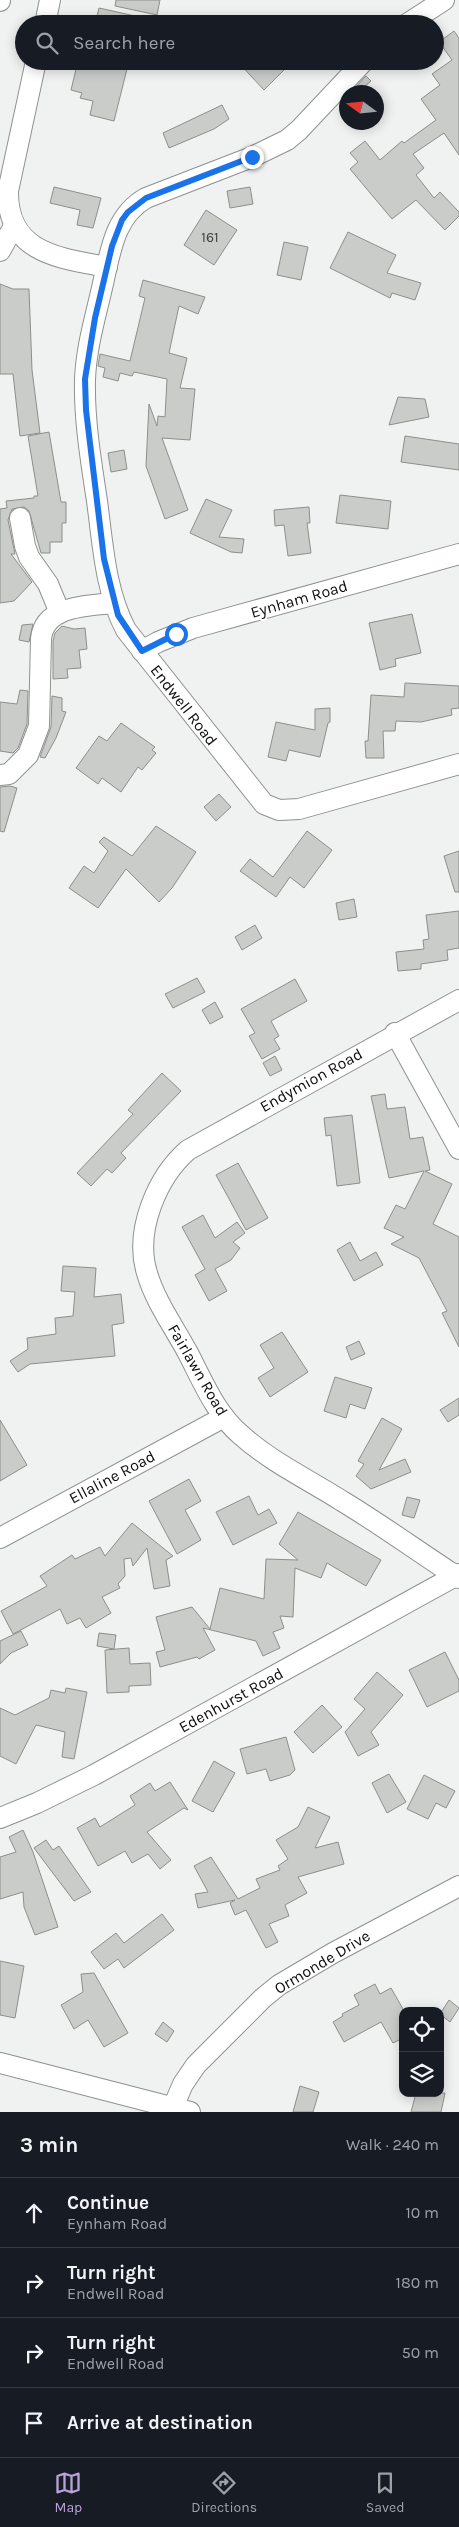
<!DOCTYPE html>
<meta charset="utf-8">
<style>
:root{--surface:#171b24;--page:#242831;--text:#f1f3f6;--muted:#9ea1a6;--line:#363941;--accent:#b9a2d9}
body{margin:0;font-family:Karla,sans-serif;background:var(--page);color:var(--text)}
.controls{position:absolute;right:15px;bottom:15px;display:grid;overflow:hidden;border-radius:10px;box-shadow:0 2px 12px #0003}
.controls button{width:45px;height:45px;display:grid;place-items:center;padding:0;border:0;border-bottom:1px solid var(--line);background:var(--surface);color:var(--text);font:25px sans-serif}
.compass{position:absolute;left:339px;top:85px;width:45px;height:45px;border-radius:50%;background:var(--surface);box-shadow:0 2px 12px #0003;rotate:285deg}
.stop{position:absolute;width:15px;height:15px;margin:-11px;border:4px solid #1a73e8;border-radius:50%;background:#fff}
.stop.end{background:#1a73e8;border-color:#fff;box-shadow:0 1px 5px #0008}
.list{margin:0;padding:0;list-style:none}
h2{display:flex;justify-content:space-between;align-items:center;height:65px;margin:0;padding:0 20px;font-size:21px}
h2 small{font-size:16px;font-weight:400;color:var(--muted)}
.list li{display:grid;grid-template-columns:32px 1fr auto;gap:15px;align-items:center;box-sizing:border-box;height:70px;padding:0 20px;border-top:1px solid var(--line)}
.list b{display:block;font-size:19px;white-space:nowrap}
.list p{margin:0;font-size:16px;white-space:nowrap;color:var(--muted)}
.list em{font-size:16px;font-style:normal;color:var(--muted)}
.icon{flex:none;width:28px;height:28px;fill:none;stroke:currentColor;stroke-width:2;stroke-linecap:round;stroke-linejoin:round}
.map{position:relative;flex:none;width:459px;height:2112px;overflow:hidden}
.search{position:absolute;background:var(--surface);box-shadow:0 2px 12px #0003;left:15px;right:15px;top:15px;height:55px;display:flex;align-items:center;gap:12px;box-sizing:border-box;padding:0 18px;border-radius:28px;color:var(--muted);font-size:19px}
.sheet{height:345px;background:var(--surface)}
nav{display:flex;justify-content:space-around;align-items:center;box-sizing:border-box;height:70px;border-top:1px solid var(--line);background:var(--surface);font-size:14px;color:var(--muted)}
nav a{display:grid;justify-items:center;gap:2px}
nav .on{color:var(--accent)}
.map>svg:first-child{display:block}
.building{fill:#c9ccc9;stroke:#8c8f8c}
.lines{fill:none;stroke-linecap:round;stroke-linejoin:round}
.minor-casing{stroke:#8f918f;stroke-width:22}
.minor{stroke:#fff;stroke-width:20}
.route{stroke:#1a73e8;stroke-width:6}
.labels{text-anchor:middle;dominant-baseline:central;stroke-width:4;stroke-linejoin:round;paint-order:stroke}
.number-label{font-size:14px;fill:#3b3d3b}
.street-label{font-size:16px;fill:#0c0d0c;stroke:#fff}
</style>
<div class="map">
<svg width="459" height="2112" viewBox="0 0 459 2112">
<rect width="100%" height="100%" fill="#eff2f0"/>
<!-- building -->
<g class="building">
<path d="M116,0H160L157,15L115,6Z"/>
<path d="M99,8L144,18V24H95Z"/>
<path d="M454,31L459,38V155L444,133L413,154L424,168L416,175L434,198L440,192L459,212V216L445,230L416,200L392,219L350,169L358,162L350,153L365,141L380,160L402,141L404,143L436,120L421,99L440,85L432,74L452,60L439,42Z"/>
<path d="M78,61H129L114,121L90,115L93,101L80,98L82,93L71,90Z"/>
<path d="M237,61H293L264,90Z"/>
<path d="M366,76L371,81L358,92L354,89Z"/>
<path d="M222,105L229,119L214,129L169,148L163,133Z"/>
<path d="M54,187L101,198L93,228L77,225L80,210L50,203Z"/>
<path d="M250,187L253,204L230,208L227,191Z"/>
<path d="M206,210L237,230L214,265L184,245Z"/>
<path d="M348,232L396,255L387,273L421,283L415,300L392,293L390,298L330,268Z"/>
<path d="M284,242L308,247L301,280L277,275Z"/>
<path d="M143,280L205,297L198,314L179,306L169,353L187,358L180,388L195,389L190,440L162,438L188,510L165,519L146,466L149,404L157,426L158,416L165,417L167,379L134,372L132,376L120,373L118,381L103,377L105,368L98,366L100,354L130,361L145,298L139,296Z"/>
<path d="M0,284L13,289H29L32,370L40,433L20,436L13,374H0Z"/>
<path d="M398,397L425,399L429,417L389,425Z"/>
<path d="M49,432L61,502H66V523H62V542H50V553H41L29,511L24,507L12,509L8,520L15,554H11L32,582L14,601L0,603V509L7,508L6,501L34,498V496H38L28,436Z"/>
<path d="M405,436L459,444V470L401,462Z"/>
<path d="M124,450L127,469L111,472L108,453Z"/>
<path d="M340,495L391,501L388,529L336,523Z"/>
<path d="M206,499L232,510L219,537L244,539L242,553L231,552L190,533Z"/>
<path d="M309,507L310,523H307L311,553L288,556L284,525L275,526L274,510Z"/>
<path d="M412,614L421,653L395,659L396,666L380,670L369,623Z"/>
<path d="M33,624L29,642L19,640L22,625Z"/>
<path d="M62,626L74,629L85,628L87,649L79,650L81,668L67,669L68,678L53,679V641L55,633Z"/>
<path d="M405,683L459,686V708L451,709L452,715L421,722L396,721L395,731H383L384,758H366L365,741H368L371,695L404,697Z"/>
<path d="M20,690L28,691L27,724L18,748L13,753L0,751V702L17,704Z"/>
<path d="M52,696L62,698V711L66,712L56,738L45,758L40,757L51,727Z"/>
<path d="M330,708V722L328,723L320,757L289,750L286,761L268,757L276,722L315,730V709Z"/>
<path d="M121,723L155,747L152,750L156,753L142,770L138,767L121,792L102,778L98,784L76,768L99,736L107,741Z"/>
<path d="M10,786L17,788L4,832L0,831V787Z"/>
<path d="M219,794L231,807L216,821L204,807Z"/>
<path d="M156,826L196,852L172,888L159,902L126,869L98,908L69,888L84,866L94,873L108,851L99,842L104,837L132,856Z"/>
<path d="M307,831L332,850L304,888L290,877L276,897L240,871L250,859L273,877Z"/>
<path d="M459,851V892H455L444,856Z"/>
<path d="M354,899L357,917L339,920L336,903Z"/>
<path d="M459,911V948L447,950L448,960L421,964V969L398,971L396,952L424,949L423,940L429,939L426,915Z"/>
<path d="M255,925L262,938L242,950L235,937Z"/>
<path d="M197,978L205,992L173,1008L165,994Z"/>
<path d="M295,979L307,1001L271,1021L279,1036L274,1039L280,1049L262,1059L249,1036L255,1033L241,1009Z"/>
<path d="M215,1002L223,1017L210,1024L202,1010Z"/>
<path d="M275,1056L282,1070L270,1076L263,1063Z"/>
<path d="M162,1073L181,1091L121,1153L126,1158L112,1173L107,1169L91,1186L77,1173L133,1114L128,1110Z"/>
<path d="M385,1094L387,1109L405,1107L410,1139L423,1137L430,1170L425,1171L452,1184L433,1224L459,1237V1347L442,1313L447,1311L419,1258L391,1244L404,1237L384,1228L396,1205L405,1209L424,1171L389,1178L371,1096Z"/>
<path d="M352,1115L360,1183L337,1186L331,1135L326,1136L324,1118Z"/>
<path d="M238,1163L268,1218L246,1230L216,1175Z"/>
<path d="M203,1215L215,1238L237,1222L245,1233L233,1242L240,1248L231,1260L215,1269L227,1291L209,1301L195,1275L205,1269L182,1227Z"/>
<path d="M350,1242L360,1261L376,1252L383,1265L354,1281L337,1250Z"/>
<path d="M63,1266L96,1268L94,1297L121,1294L124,1323L112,1325L115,1356L30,1364L18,1372L10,1361L28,1349L27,1338L56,1334L55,1318L73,1316L75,1292L61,1291Z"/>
<path d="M282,1332L308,1372L270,1397L258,1378L274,1368L260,1345Z"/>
<path d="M359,1341L365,1354L351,1360L346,1347Z"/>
<path d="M335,1377L372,1388L365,1409L350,1404L346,1418L324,1411Z"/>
<path d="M459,1398V1415L448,1422L440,1410Z"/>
<path d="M382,1418L402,1429L379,1470L405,1459L411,1472L371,1489L356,1476L364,1464L358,1461Z"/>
<path d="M0,1420L27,1465L0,1481Z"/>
<path d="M189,1479L201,1501L185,1510L201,1540L177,1554L149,1501Z"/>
<path d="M249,1496L258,1515L269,1509L277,1523L233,1545L216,1512Z"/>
<path d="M407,1497L420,1500L414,1518L402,1515Z"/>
<path d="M298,1512L381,1560L366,1586L327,1563L321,1578L295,1568L293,1617L280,1616L284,1628L273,1632L280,1648L263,1656L256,1641L203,1628L215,1650L199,1659L197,1657L160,1667L156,1652L165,1650L156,1617L192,1607L210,1629L220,1588L264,1599L266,1559L298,1560L279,1544Z"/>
<path d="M132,1523L173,1556L166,1560L170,1586L154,1589L147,1548L133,1566L131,1558L124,1559L125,1576L118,1584L120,1588L102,1597L111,1613L86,1628L80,1618L67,1624L60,1609L13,1634L1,1611L47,1586L40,1576L72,1555L75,1559L100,1547L105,1556Z"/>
<path d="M21,1631L28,1645L11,1653L0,1664V1641Z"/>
<path d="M99,1633L116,1635L114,1649L97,1646Z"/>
<path d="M129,1648L130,1664L150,1663L151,1685L129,1686V1692L107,1693L105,1650Z"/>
<path d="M445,1652L459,1680V1691L427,1707L409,1670Z"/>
<path d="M377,1672L403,1695L371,1732L379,1745L358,1756L345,1732L365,1709L354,1699Z"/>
<path d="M66,1688L87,1692L74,1759L62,1757L65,1732L36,1725L16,1764L0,1756V1708L15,1715L49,1698L51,1690L65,1693Z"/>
<path d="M322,1705L342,1727L313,1753L294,1732Z"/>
<path d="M286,1737L295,1770L290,1775L270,1781L266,1769L247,1774L240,1749Z"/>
<path d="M214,1761L235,1773L213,1812L192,1801Z"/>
<path d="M389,1774L406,1802L387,1813L372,1783Z"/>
<path d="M424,1775L455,1791L446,1808L436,1803L428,1819L407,1809Z"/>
<path d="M170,1782L188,1810L184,1808L147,1832L171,1860L160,1869L148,1854L132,1863L125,1851L98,1866L77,1828L95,1818L100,1827L135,1805L130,1796L150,1783L155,1791Z"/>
<path d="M308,1807L330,1817L315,1848L338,1842L344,1864L298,1877L307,1893L285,1905L289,1916L269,1924L278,1942L266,1948L246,1910L235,1915L230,1903L235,1900L198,1908L195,1894L208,1892L194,1866L211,1857L238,1899L260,1888L256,1879L280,1870L278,1866L288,1859L276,1840L298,1827Z"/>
<path d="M23,1830L33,1852L58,1927L35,1935L24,1907L23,1892L0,1899V1857L16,1852L9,1837Z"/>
<path d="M46,1840L53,1850L59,1846L91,1892L74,1901L34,1848Z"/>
<path d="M162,1914L174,1930L124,1968L118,1959L104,1969L91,1952L116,1933L124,1943Z"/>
<path d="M0,1961L24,1966L15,2018L0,2015Z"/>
<path d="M94,1973L128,2033L104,2047L88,2020L74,2029L61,2005L83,1992L81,1974Z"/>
<path d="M375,1984L380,1994L391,1988L403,2009V2038L393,2043L381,2022L344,2042L333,2022L343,2016L342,2014L359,2005L354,1995Z"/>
<path d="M449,2000L459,2008L450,2022L440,2014Z"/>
<path d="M163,2022L174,2031L167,2042L155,2034Z"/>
<path d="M300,2086L319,2092L313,2112H293Z"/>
<path d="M416,2093H445L441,2112H411Z"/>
</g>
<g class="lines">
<defs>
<g id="minor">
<path d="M0,1V0"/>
<path d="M45,24L50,0"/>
<path d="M407,24L444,0"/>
<path d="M36,61L8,191C7,253 59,258 107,267"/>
<path d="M364,61L299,130L287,140L252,157L146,198C116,215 111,248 104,279C97,312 86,346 85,380C84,420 91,461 97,501C103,545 105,590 126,630L264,804L279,810L299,809L459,764"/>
<path d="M0,251L14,226"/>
<path d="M20,518L25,546L29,557L48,584L60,613"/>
<path d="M142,651L158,642L193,628L459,554"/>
<path d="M0,775L9,774L28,755L39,726L41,639C44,605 88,606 114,603"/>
<path d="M459,1000L188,1150C157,1177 134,1231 147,1273C155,1301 174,1327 188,1353C203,1382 216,1414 241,1435C271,1462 309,1480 342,1501C382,1525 420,1553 459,1578"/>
<path d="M395,1033L459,1149"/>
<path d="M0,1538L224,1417"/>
<path d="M0,1818L37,1803L94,1775L459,1574"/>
<path d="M0,2063L190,2112"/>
<path d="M171,2112L183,2084L196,2065L263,1998L279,1985L333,1953L459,1886"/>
</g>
</defs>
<!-- minor casing -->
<use href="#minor" class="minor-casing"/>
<!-- minor -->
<use href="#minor" class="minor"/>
</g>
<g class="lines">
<!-- route -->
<path class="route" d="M176,634L142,651L118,615L104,559L86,410L85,379L95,318L112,246L122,220L128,212L146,198L252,157"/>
</g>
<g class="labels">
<!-- number labels -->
<g class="number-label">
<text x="210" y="237">161</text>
</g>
<!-- street labels -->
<g class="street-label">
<text transform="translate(299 599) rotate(-16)">Eynham Road</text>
<text transform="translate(184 705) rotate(52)">Endwell Road</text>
<text transform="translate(311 1080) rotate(-29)">Endymion Road</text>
<text transform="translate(198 1370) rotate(60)">Fairlawn Road</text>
<text transform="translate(112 1477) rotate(-28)">Ellaline Road</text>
<text transform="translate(231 1700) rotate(-29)">Edenhurst Road</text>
<text transform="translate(322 1962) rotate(-31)">Ormonde Drive</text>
</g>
</g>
</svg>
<div class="controls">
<button><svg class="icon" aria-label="locate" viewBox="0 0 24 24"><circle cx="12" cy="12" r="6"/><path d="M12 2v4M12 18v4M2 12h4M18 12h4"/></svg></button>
<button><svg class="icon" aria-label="layers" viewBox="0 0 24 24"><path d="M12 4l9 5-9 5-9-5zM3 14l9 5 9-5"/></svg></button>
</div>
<svg class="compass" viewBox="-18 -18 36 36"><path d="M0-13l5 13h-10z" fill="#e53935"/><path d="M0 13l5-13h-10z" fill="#9ea1a6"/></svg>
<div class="stop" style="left:176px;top:634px"></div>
<div class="stop end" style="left:252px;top:157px"></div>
<div class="search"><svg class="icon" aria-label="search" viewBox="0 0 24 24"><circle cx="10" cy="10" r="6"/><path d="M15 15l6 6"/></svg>Search here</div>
</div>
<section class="sheet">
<h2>3 min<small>Walk · 240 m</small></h2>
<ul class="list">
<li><svg class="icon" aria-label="ahead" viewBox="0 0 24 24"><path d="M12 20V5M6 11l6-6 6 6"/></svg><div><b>Continue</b><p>Eynham Road</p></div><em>10 m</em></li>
<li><svg class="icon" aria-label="right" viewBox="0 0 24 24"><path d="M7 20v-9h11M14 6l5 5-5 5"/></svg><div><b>Turn right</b><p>Endwell Road</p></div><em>180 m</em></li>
<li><svg class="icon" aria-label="right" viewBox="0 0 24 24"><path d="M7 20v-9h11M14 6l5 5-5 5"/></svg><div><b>Turn right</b><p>Endwell Road</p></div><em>50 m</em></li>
<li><svg class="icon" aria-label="arrive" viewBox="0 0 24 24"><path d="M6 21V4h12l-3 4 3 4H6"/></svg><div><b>Arrive at destination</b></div></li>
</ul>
</section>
<nav>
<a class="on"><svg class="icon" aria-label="map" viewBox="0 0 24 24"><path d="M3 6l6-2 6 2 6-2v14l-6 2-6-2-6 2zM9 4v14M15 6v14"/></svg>Map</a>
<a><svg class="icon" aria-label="directions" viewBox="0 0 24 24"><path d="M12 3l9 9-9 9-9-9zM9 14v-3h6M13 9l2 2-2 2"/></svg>Directions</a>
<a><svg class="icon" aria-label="saved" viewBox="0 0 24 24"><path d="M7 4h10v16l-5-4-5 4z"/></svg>Saved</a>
</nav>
